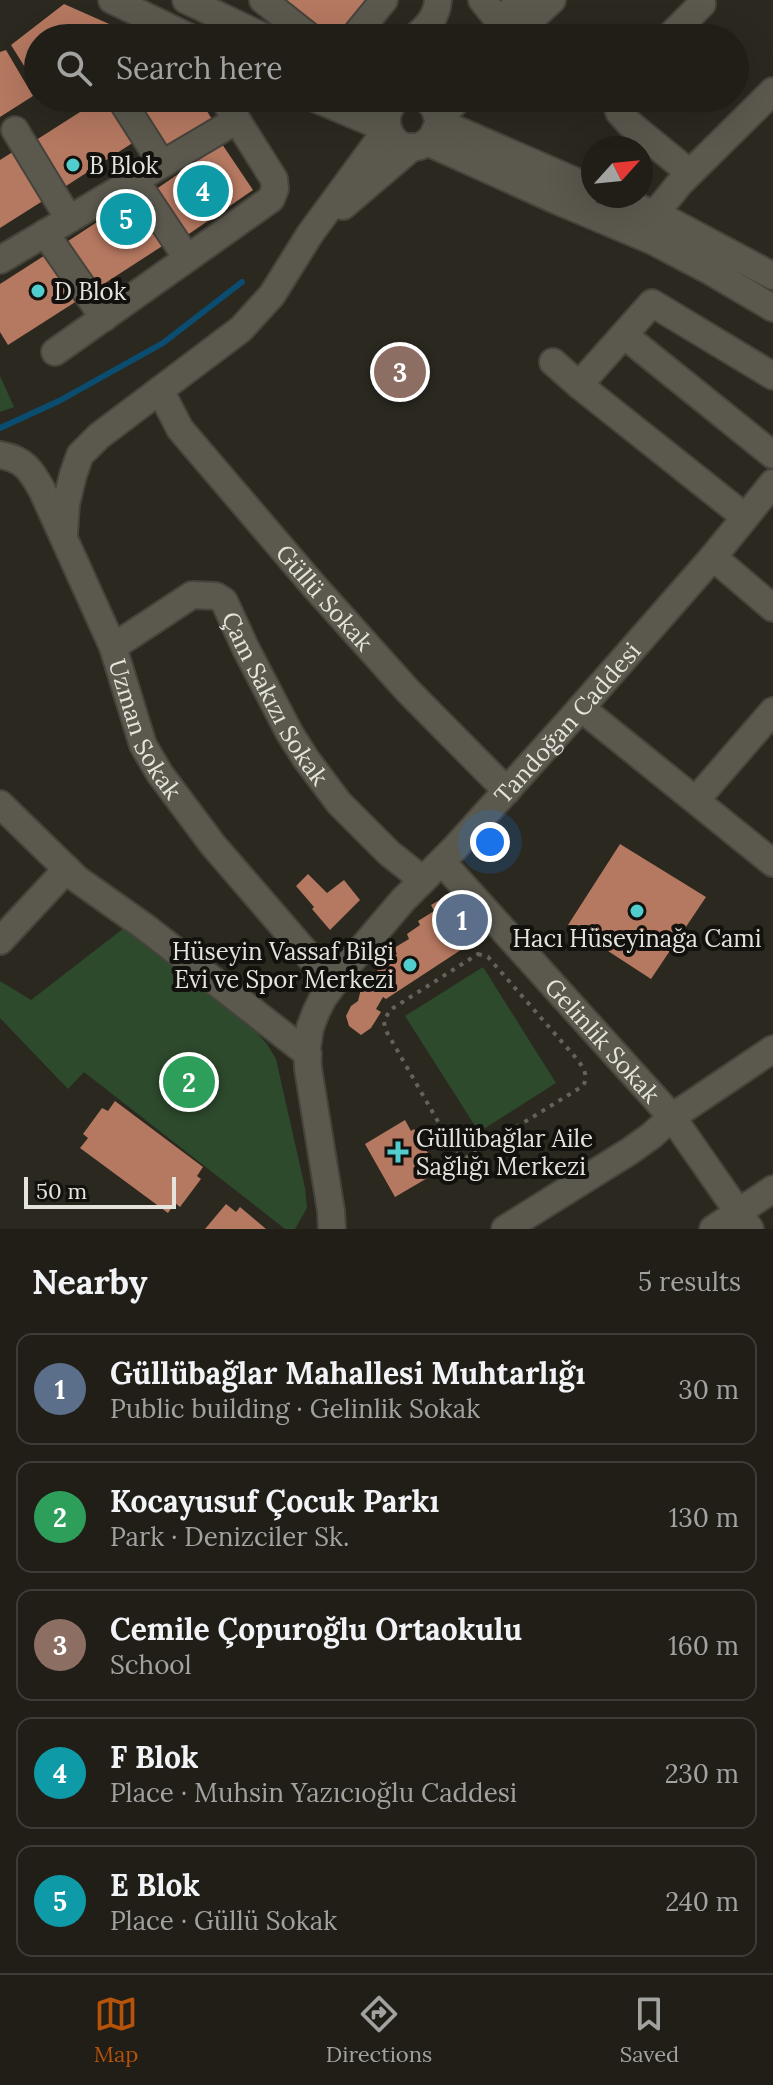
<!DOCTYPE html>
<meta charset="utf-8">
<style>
:root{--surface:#201e17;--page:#2d2b24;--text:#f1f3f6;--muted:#a2a2a1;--line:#3d3c36;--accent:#b45309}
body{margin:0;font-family:Lora,serif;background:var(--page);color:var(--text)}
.compass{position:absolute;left:581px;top:136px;width:72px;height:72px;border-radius:50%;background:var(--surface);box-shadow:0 8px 32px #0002;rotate:63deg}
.scale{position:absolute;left:24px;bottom:20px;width:152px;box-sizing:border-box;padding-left:8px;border:4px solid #e4e3dc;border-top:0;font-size:22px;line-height:28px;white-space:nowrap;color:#e4e3dc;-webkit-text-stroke:6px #12110d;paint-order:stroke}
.you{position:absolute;left:490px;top:842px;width:28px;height:28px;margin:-20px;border:6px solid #fff;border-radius:50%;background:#1a73e8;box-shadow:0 0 0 12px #1a73e833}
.badge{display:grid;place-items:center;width:52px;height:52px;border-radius:50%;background:var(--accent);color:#fff;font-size:26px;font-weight:700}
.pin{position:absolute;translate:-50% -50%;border:4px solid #fff;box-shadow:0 2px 8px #0006}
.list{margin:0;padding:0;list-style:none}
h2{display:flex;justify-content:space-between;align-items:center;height:104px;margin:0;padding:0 32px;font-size:34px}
h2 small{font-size:26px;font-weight:400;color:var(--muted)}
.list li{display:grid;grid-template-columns:52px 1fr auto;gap:24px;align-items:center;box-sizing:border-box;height:112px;margin:0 16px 16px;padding:0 16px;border:2px solid var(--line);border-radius:16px}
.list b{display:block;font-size:30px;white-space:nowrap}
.list p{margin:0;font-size:26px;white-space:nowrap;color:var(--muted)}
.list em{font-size:26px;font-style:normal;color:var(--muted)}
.icon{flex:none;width:44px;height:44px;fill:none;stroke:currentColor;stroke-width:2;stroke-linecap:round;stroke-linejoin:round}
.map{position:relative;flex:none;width:773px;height:1229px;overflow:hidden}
.search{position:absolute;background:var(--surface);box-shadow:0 8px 32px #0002;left:24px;right:24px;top:24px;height:88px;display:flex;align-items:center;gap:20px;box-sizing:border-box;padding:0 28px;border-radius:44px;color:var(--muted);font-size:30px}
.sheet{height:744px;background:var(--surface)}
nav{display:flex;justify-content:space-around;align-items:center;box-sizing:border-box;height:112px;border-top:2px solid var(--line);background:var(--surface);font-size:22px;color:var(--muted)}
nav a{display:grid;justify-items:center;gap:4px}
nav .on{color:var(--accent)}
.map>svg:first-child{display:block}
.green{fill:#2d4a2d}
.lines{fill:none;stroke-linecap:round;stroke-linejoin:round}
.stream{stroke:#0a4d70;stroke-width:6}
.building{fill:#b57860}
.minor-casing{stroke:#45433b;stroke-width:30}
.path{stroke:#64635a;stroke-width:4;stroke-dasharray:4 6;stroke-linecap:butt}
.minor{stroke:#5b594e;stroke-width:26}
.poi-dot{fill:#52cdcd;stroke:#12110d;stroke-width:3}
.labels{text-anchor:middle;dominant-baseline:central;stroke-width:8;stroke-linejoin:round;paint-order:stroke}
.poi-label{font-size:24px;fill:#e4e3dc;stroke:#12110d;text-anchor:start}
.street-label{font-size:24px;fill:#e4e3dc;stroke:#12110d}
</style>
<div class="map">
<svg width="773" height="1229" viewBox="0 0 773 1229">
<rect width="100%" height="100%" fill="#2a281f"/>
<!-- green -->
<g class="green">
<path d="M0,376L14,407L0,412Z"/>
<path d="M124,928L256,1032L267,1044L276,1059L305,1188L307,1208L295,1229H285L84,1072L68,1089L0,1018V981L31,1000Z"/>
<path d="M483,967L556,1083L479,1132L405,1016Z"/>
</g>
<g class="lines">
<!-- stream -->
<path class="stream" d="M0,428L59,401L163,343L242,282"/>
</g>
<!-- building -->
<g class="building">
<path d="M285,0H369L345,38H330Z"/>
<path d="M64,4L116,27L120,34L114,38H38V88L11,45Z"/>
<path d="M6,50L33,96L0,117V52Z"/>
<path d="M102,98H106L134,142L63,188L33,142Z"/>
<path d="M132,98H199L213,121L166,151Z"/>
<path d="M222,144L253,190L183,238L152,192Z"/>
<path d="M19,148L49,197L0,228V160Z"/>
<path d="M137,196L167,243L96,289L65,243Z"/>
<path d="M50,252L80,299L8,345L0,332V284Z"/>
<path d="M620,844L706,897L651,979L568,925Z"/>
<path d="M308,874L327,893L344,880L360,900L330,930L312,909L314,907L296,886Z"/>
<path d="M450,894L456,907L461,905L474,925L468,926L476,940L386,999L383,997L376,1009L381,1012L371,1028L361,1035L349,1026L346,1016L351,1006L358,1001L361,989L368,986L371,980L367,977L383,967L381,963L397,954L394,948L409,939L407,934L420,925L418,921L434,911L431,905Z"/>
<path d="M115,1101L203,1167L197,1176L201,1179L180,1207L175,1203L168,1213L80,1148L88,1138L83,1134L102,1108L108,1111Z"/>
<path d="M405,1120L411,1131L414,1129L432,1160L429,1162L436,1173L395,1197L365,1144Z"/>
<path d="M226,1204L236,1212L240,1207L266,1229H205Z"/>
</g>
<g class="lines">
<defs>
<g id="minor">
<path d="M112,0L191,38"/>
<path d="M186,0L266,38"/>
<path d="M263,0L311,38"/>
<path d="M482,0L512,37L552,0"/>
<path d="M499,21L522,0"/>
<path d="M353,38L384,0"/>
<path d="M414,38C427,27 437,17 438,0"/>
<path d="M668,38L702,4"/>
<path d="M120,98L162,164"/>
<path d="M314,98L387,129"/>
<path d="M398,98C371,121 398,161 426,143C435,137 434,131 439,122C443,114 453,105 459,98"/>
<path d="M425,98L434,107L439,122"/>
<path d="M616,98L619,112L630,124L690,173"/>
<path d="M439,122L593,189"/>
<path d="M15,130L69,219"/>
<path d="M427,142L558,201L653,241L712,272L773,308"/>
<path d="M135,180L187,258"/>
<path d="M610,196L666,219L773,276"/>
<path d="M343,206L412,147"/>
<path d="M654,215L680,183L773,91"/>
<path d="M45,233L104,318"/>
<path d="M0,260L237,120"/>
<path d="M624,335L773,455"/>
<path d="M55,352L271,199L275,189L274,179L223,98"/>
<path d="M553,362L579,385L745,517"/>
<path d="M579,385L652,303L773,376"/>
<path id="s1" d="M160,390L180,429L314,586L408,691L507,791"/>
<path id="s2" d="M0,455C24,459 31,470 42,490L113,647L143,745L160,774L213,845L333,984"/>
<path d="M64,534L66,504L73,475L80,455L99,436L241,329L272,295L310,234L387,129"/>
<path d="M713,557L773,608"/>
<path id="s3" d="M113,647L192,595L216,596L224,601L246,649L289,732L306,759L339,803L389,853L423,880"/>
<path d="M581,708L773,863"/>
<path d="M696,800L773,711"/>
<path d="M0,804L77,879L145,927L308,1054"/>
<path id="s4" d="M442,862L672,1117L750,1229"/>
<path d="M0,941L67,869"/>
<path id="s5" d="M332,1229L331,1211L308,1068L307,1048L310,1028L316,1012L323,998L346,967L403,900L455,848L572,718L713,557L773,483"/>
<path d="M505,1229L630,1151L651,1136L672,1117L773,1049"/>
<path d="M713,1229L773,1189"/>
</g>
</defs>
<!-- minor casing -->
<use href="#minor" class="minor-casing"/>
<!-- path -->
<path class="path" d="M478,954L488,957L576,1058C583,1067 589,1075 583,1086L466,1158L456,1153L385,1029L384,1021L390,1010Z"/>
<!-- minor -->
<use href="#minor" class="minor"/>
</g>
<!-- markers -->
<g class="poi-dot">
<circle cx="73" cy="165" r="8"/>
<circle cx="38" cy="291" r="8"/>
<circle cx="637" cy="911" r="8"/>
<circle cx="410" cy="965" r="8"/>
<path d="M394 1140h8v8h8v8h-8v8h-8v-8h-8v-8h8z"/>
</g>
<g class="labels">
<!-- poi labels -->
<g class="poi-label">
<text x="89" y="165">B Blok</text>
<text x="54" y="291">D Blok</text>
<text x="637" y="938" text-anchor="middle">Hacı Hüseyinağa Cami</text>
<text x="394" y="951" text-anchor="end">Hüseyin Vassaf Bilgi<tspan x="394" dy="28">Evi ve Spor Merkezi</tspan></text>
<text x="416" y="1138">Güllübağlar Aile<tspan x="416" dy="28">Sağlığı Merkezi</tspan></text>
</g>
<!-- street labels -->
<g class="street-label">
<text stroke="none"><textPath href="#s1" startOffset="266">Güllü Sokak</textPath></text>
<text stroke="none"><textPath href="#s3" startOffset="238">Çam Sakızı Sokak</textPath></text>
<text stroke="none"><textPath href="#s5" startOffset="604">Tandoğan Caddesi</textPath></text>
<text stroke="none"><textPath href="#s2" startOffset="318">Uzman Sokak</textPath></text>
<text stroke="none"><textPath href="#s4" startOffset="240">Gelinlik Sokak</textPath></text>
</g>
</g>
</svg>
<svg class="compass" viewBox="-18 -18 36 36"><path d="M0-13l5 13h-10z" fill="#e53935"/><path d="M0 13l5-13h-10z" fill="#a2a2a1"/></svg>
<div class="scale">50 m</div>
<div class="you"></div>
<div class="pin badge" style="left:462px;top:920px;background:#5c6f8a">1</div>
<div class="pin badge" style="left:189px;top:1082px;background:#2e9e5b">2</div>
<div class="pin badge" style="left:400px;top:372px;background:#8d6e63">3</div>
<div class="pin badge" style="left:203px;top:191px;background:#0f9aa8">4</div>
<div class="pin badge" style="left:126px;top:219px;background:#0f9aa8">5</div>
<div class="search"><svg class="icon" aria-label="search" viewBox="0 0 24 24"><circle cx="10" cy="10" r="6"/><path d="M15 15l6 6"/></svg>Search here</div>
</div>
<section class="sheet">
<h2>Nearby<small>5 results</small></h2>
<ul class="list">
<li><span class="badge" style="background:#5c6f8a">1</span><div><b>Güllübağlar Mahallesi Muhtarlığı</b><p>Public building · Gelinlik Sokak</p></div><em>30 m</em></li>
<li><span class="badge" style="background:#2e9e5b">2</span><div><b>Kocayusuf Çocuk Parkı</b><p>Park · Denizciler Sk.</p></div><em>130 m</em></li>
<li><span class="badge" style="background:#8d6e63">3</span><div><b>Cemile Çopuroğlu Ortaokulu</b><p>School</p></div><em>160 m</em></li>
<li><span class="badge" style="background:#0f9aa8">4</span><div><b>F Blok</b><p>Place · Muhsin Yazıcıoğlu Caddesi</p></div><em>230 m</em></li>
<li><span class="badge" style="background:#0f9aa8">5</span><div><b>E Blok</b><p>Place · Güllü Sokak</p></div><em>240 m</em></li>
</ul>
</section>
<nav>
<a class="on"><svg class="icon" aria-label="map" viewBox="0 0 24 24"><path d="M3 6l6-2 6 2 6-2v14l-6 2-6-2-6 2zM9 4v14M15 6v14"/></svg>Map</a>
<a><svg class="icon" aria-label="directions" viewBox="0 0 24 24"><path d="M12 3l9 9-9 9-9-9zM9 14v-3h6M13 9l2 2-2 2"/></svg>Directions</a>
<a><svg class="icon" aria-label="saved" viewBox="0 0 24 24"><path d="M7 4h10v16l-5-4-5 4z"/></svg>Saved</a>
</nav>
